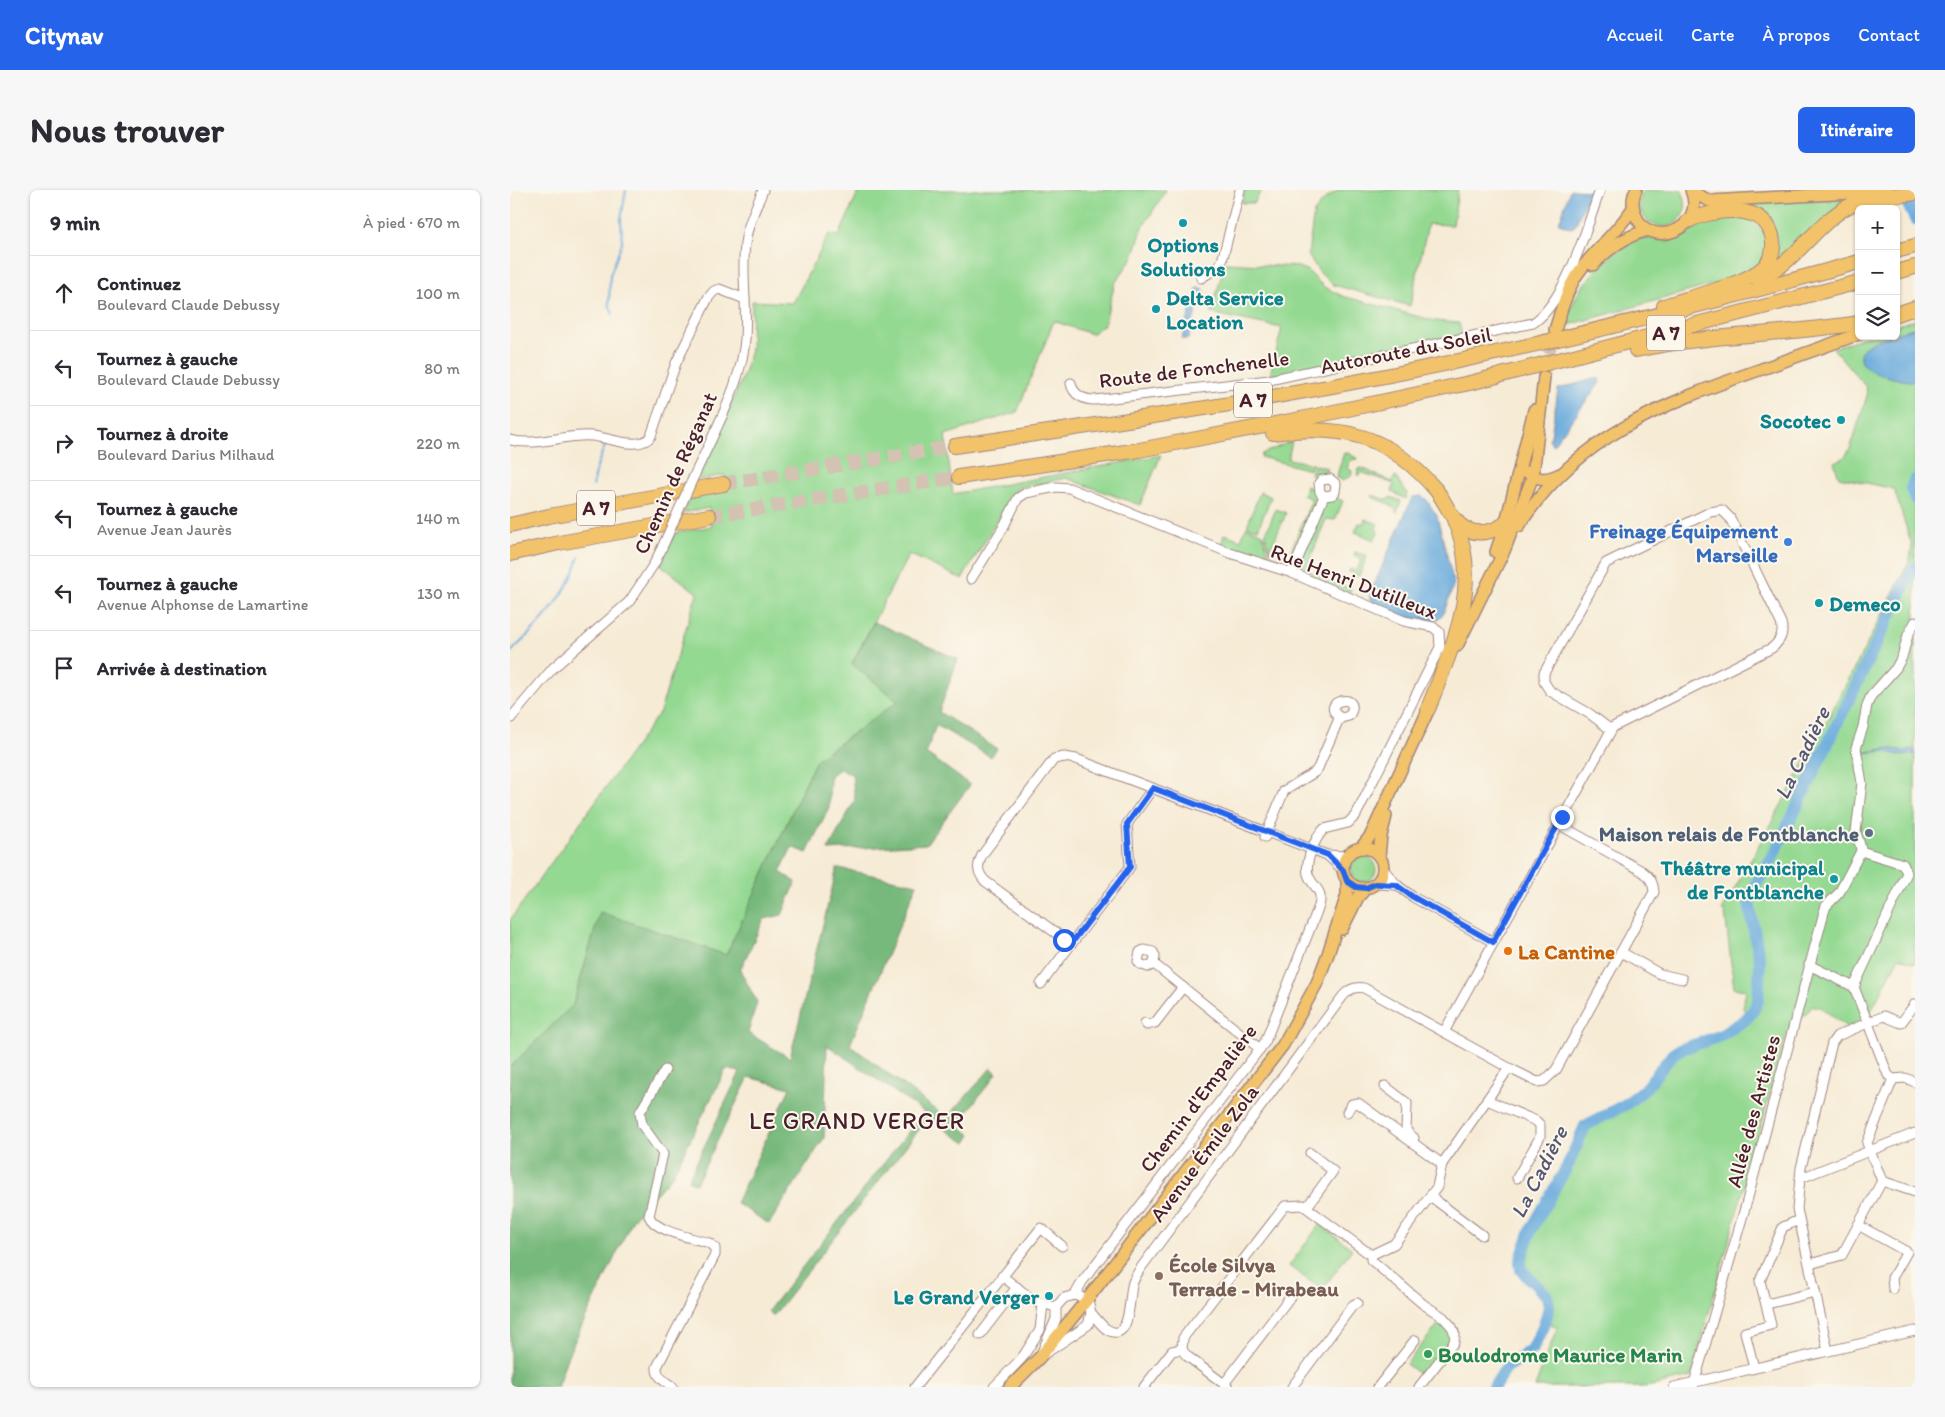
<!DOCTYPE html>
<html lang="fr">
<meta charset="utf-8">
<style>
:root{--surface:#fff;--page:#f7f7f7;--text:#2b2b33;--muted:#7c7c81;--line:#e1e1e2;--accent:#2563eb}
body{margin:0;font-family:Itim,sans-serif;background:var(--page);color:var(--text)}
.controls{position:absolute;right:15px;top:15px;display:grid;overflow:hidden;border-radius:8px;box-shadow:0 1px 4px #0004}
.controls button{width:45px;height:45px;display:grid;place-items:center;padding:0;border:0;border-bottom:1px solid var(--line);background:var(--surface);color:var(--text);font:25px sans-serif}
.stop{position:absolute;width:15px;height:15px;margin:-11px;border:4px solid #2563eb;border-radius:50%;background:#fff}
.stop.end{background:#2563eb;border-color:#fff;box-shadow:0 1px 5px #0008}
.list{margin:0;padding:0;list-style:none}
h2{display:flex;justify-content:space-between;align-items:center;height:65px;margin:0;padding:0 20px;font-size:21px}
h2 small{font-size:16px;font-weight:400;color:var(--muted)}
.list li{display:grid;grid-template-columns:32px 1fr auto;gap:15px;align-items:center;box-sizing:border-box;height:75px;padding:0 20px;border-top:1px solid var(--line)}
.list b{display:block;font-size:19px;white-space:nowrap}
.list p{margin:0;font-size:16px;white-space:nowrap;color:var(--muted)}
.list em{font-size:16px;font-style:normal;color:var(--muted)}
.icon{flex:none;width:28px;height:28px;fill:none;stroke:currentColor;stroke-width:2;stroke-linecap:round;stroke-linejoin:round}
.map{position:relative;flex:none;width:1405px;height:1197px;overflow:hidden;border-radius:8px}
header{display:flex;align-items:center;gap:30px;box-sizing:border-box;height:70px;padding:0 25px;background:var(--accent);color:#fff}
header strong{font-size:24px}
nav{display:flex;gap:28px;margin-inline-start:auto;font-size:18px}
.intro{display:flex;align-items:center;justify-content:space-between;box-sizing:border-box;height:120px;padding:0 30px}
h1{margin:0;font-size:35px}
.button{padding:12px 22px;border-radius:8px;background:var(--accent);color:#fff;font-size:18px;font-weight:700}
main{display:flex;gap:30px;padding:0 30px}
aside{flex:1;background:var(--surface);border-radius:8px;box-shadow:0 1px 4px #0004}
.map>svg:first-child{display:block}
.green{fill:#94d992;stroke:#6f7c5e}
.forest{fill:#77b97c;stroke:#606c54}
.water{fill:#69aadd;stroke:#5a6484}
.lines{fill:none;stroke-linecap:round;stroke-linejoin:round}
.stream{stroke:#69aadd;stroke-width:2}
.river{stroke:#69aadd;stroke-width:12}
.major-tunnel{stroke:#d4c2b3;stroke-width:11;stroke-dasharray:11 5.5;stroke-linecap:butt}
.highway-tunnel{stroke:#d4c2b3;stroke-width:14;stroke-dasharray:14 7;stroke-linecap:butt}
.minor-casing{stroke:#a08580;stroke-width:11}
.major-casing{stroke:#a08580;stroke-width:14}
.highway-casing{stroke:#a08580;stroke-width:16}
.minor{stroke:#fff;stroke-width:9}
.major{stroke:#f2c36a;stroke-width:11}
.highway{stroke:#f2c36a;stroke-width:14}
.minor-bridge-casing{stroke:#a08580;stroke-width:11;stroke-linecap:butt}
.minor-bridge{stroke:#fff;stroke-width:9}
.route{stroke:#2563eb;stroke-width:6}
.culture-dot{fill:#0f9aa8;stroke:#fbf7ec;stroke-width:2}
.shop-dot{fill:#3f7fe0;stroke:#fbf7ec;stroke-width:2}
.service-dot{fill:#5c6f8a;stroke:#fbf7ec;stroke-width:2}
.food-dot{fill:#e8710a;stroke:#fbf7ec;stroke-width:2}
.education-dot{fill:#8d6e63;stroke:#fbf7ec;stroke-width:2}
.leisure-dot{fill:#2e9e5b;stroke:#fbf7ec;stroke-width:2}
.labels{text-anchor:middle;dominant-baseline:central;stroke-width:4;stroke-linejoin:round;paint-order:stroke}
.shield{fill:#fbf7ec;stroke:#7f6065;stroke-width:1}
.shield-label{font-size:20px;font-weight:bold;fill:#4a1f2b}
.culture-label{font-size:21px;font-weight:bold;fill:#0d838f;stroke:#fbf7ec;text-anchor:end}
.street-label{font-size:21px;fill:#4a1f2b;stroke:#fbf7ec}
.shop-label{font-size:21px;font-weight:bold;fill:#366cbe;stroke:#fbf7ec;text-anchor:end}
.service-label{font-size:21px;font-weight:bold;fill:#4e5e75;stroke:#fbf7ec;text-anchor:end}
.food-label{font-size:21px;font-weight:bold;fill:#c56008;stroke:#fbf7ec;text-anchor:start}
.education-label{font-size:21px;font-weight:bold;fill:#785e54;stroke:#fbf7ec;text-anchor:start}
.leisure-label{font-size:21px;font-weight:bold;fill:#27864d;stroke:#fbf7ec;text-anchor:start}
.water-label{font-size:22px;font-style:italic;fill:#565772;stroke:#fbf7ec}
.quarter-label{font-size:24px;letter-spacing:1px;fill:#4a1f2b;stroke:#fbf7ec}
</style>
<header>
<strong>Citynav</strong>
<nav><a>Accueil</a><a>Carte</a><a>À propos</a><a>Contact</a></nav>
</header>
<div class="intro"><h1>Nous trouver</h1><a class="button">Itinéraire</a></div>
<main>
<aside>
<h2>9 min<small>À pied · 670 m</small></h2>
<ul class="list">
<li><svg class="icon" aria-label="ahead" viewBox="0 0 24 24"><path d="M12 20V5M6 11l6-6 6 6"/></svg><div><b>Continuez</b><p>Boulevard Claude Debussy</p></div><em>100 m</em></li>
<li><svg class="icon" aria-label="left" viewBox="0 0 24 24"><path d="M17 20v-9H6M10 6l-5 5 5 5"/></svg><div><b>Tournez à gauche</b><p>Boulevard Claude Debussy</p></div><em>80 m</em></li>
<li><svg class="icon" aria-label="right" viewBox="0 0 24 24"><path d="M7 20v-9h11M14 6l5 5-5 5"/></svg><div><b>Tournez à droite</b><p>Boulevard Darius Milhaud</p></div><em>220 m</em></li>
<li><svg class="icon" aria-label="left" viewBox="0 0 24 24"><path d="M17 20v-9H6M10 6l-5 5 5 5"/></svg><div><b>Tournez à gauche</b><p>Avenue Jean Jaurès</p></div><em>140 m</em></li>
<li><svg class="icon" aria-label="left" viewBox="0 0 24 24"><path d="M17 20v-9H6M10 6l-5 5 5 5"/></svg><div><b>Tournez à gauche</b><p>Avenue Alphonse de Lamartine</p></div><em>130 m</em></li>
<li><svg class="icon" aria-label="arrive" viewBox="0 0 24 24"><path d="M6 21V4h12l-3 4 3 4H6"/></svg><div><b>Arrivée à destination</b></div></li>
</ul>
</aside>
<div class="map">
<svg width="1405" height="1197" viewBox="0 0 1405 1197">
<rect width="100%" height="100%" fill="#fbf7ec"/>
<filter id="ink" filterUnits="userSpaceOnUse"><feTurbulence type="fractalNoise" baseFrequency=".02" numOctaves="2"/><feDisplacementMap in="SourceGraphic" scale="10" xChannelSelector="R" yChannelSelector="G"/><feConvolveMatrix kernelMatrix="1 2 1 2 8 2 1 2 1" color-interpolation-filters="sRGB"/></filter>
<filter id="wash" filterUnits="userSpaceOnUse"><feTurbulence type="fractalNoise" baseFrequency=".0096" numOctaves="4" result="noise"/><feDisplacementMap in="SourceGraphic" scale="20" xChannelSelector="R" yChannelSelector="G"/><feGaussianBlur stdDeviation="1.12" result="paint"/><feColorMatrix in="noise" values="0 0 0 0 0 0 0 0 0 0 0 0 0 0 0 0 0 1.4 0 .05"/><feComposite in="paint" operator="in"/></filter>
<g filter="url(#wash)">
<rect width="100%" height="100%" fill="#f6ebd5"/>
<!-- green -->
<g class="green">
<path d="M349,0H656L633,37L623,67L605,93L594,135L581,144L544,131L507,222L435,245L443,304L651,265L630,315L556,288L507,298L452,389L399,364L342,473L388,511L306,570L216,766L90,723L63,815L0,877V730L150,522L187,403L151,375L165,343L202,336L199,318L173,323L179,309L217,301L215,285L188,290L234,184L241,159L242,111L283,113L319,44L329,46Z"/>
<path d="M735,0H752L744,13H732Z"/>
<path d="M828,0H948L943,35L918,34L900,116L824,95L810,83L798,65L804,22L814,10Z"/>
<path d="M1134,0H1171C1175,7 1177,14 1174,22C1161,52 1116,31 1134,0Z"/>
<path d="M1345,6L1259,78L1268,51L1236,18L1232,11Z"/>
<path d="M1233,27C1255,37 1262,48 1253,72L1216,91L1055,136C1066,93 1091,73 1124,47L1161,51L1179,41L1183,35L1201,28Z"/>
<path d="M715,73L788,77L798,81L814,97L832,106L925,131L949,133L952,145L762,187L760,185L772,138L701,123Z"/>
<path d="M1405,129V774L1389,767L1359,825L1338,838L1309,816L1307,818L1303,816L1277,843L1181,1187L1136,1197H1025L1047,1138L1037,1131C1051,1094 1006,1092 1012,1070C1021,1035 1044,1007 1060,975C1066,963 1069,947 1077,937C1083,929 1108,921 1117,915C1137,902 1149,884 1164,865L1170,861L1210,849L1241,829L1233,818L1236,800L1224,798L1215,722L1212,721C1278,605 1341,488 1400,369L1402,356L1384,299L1329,287L1324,272L1334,268L1340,259L1357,206L1356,197L1323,158L1357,146H1386V136Z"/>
<path d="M782,251L778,269L803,274L800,280L751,267L752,264Z"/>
<path d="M834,263H838L848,269L841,270L837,278L842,281L841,286L832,291L830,288H826Z"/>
<path d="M805,275L817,278L816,285L808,290L809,287L801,284Z"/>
<path d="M852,278L882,292L885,286L897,303L896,309L882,302L884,294L851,282L849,285H847L848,279Z"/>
<path d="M796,296L805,300L808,309L783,368H778L802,309L793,305Z"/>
<path d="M750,302L761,307L748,339L737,336Z"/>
<path d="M862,305L878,310L880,307L891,311L887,323L886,322V319L881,317V315L862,307Z"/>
<path d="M824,307L833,311L825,330L816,329L796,380L841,399L839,404L791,383L790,380V372L793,373L795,369L792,367L815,312Z"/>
<path d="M766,319L776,323L773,331H770L772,333L762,355H760V362L755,345Z"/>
<path d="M855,329L868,334L866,338L868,342L864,350L845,342L849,333L853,334Z"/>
<path d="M736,337L753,344L758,363L775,371H782L774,375L766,372L765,374L714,356L712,353L714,344L731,350Z"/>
<path d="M845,362L857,366L849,386L839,382L840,379L846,381L852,369L844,365Z"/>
<circle cx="853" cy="679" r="13"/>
<path d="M810,1034L842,1059L812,1100L779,1076Z"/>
<path d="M932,1130C936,1135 942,1140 941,1147C941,1157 920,1179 913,1187L896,1174Z"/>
</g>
<!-- forest -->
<path class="forest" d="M364,432L448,469L429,522L487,559L481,567L426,535L416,563L460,595L416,654L318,660L345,610L342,584L330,579L320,585L319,617L297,663L282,657L270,682L286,692L272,725L254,729L230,780L247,812L238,843L280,868L327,678L407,694L340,855L437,928L481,878L487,883L447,935L461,945L456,953L418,928L263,1126L258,1121L414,922L317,855L314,948L259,1034L226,1013L280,898L239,887L186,994L178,990L230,882L216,879L162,986L123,1029L58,1165L47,1197H0V877L63,815L90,722L216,765L306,570L388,511L342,474Z"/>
<!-- water -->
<g class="water">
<path d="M1060,0L1080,1L1065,36L1061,38L1049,33Z"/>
<path d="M687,98H693L695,104L689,112L678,149H672Z"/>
<path d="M1405,137V191C1394,192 1369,185 1359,179C1352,176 1351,169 1350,163C1355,153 1375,146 1386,146V144Z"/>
<path d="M1087,188L1090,190L1089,194L1043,255L1039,249L1041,246L1048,199Z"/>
<path d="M911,306L916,309L927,326L944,394L933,425L929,429L921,431L895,427L863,413L860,409V404L901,310L903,307Z"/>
<path d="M1378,558L1394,561L1405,559V564L1392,566L1375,561L1352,563Z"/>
</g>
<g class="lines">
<!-- stream -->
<g class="stream">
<path d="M103,124L99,114L100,85L112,53L111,29L116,0"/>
<path d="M83,296L87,276L96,253"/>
<path d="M0,463C28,435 59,406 69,367"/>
</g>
<!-- river -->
<g class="river">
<path d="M1396,11L1405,29"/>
<path d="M1405,290L1401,298L1405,309"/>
<path d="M984,1197L996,1178L1023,1158L1035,1132L1039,1117L1037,1106L1011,1080L1010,1072L1021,1040L1058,975L1075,936L1116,914L1134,900L1162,865L1169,860L1210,846L1235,830L1243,821L1248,811L1250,772L1238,708L1265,662L1396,392L1405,378"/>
</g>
</g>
</g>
<g filter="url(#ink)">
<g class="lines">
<!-- major-tunnel -->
<path class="major-tunnel" d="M1035,180L1045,142"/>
<!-- highway-tunnel -->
<g class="highway-tunnel">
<path d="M213,294L445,256"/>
<path d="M199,326L449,287"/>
</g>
<defs>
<g id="minor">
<path d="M691,88L707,78L712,71L730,0"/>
<path d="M561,193C563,205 574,210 585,210L759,190L1023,133C1056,111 1077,37 1090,0"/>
<path d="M0,250C27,257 54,244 82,246C98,247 130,262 141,246L166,173L198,108L204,101L209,99L235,109"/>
<path d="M184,286C202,247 228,200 234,158C239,124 231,89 235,54C237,35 246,18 253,0"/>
<path d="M782,383L814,306L822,305L825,302L826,294L820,289L812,290L809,293L810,302L814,306"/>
<path d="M461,389L493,338L508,308L516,303L546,297L559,298L720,363L782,383L894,431L923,437L929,442L930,457L846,625L838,633L814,639C805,648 795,671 798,684C802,698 814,698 809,716L755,852L572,1092L565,1105"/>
<path d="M0,529L43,478L119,412L144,374L151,360"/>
<path d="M755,647L774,601L805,582L808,578L828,531L831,528L839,526C855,500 805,511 831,528"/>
<path d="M1351,661C1351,654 1347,649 1346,642L1352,593L1346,558L1353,537L1357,515L1361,506L1386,478L1392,467L1398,445L1405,432"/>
<path d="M817,665L833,680"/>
<path d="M873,679L887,695L903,707L983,752"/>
<path d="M865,694L887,695"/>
<path d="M561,754L475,691C467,682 467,676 472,665L544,569L554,567L566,569L817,665L836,666"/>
<path d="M1111,762L1150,784L1172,789"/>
<path d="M644,774L638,777L630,774L628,771L630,762L634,760L643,762L645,766L644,774L750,859"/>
<path d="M1299,775L1344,797L1378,885L1383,889L1395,888L1405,892"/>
<path d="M531,794L620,677L617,634L643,598"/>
<path d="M1344,797L1397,683L1393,674L1351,661"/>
<path d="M635,833L637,835L645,833L673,797"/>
<path d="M934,842L1103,537L1262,458C1271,450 1274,443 1271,433L1220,328L1212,320L1200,322L1096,373L1034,483V492L1040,501L1080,524L1101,540"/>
<path d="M155,880L130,922L132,935L153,964L139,1026C145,1042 184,1048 199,1053L205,1058V1065L147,1177C146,1187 156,1192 163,1197"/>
<path d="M875,896L897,913L896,941L904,948"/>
<path d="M977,910L1026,931L1030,935V947L1007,988"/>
<path d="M837,922L842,914L848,913L932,974"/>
<path d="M1291,988L1405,943"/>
<path d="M1372,991L1405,1002"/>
<path d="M920,1006L972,1045"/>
<path d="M797,1017L823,981L800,963"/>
<path d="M1348,1035L1397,1062L1382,1088L1383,1099"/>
<path d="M861,1065V1070L866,1074L913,1114L933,1127L942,1137L945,1145L944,1152L909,1197"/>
<path d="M1300,1074L1332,1065L1372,991L1357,953L1383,889"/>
<path d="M492,1086L526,1112L546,1117"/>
<path d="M565,1105L573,1108L579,1114L581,1123L578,1135L530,1167L546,1129V1117L554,1108Z"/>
<path d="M1257,1114L1305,1102"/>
<path d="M581,1123C586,1128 590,1134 595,1138C621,1157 619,1108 622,1096C623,1090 627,1084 630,1079L833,806C839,799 845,796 854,798L999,878L1027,892L1034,891L1046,880L1144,702C1143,692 1140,687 1132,681L1048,634"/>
<path d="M470,1145L507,1097"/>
<path d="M1318,1161L1287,1019L1291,978L1322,853L1327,846L1374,826L1391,833L1405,814"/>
<path d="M1244,1178L1235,1142L1261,1135L1250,1091L1273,1037L1289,1030"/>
<path d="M714,1194L783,1103"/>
<path d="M405,1197L531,1038L552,1056"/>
<path d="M484,1197L512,1168L530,1140L533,1114"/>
<path d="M634,1197L662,1161L672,1159"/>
<path d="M718,1197L677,1166L672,1160L673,1148L775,1016L793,1015L861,1065L884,1054L927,997L932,974L999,878"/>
<path d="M782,1197L843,1115L847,1113"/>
<path d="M868,1197L905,1150"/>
<path d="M1164,1197L1405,1141"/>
<path d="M1183,1197L1237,1011L1314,722L1316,716L1329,703L1351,661"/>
</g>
<g id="major">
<path d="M1126,0C1122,8 1122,15 1125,23C1137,62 1198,40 1181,0"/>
<path d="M1182,2L1200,11L1378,1"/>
<path d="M1083,75C1099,58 1115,46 1139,40"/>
<path d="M1045,140C1051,121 1056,102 1066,86C1083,61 1107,43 1123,18"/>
<path d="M1017,282C1028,291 1038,290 1050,284"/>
<path d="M1009,336C1065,247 1155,213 1249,180C1282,168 1315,156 1349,144"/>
<path d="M986,362L996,332L1024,220"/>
<path d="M947,456L994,361L1023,286L1034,187"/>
<circle cx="853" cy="678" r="20"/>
<path d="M851,658L861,645L922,512"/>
<path d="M869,666L871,646L876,626"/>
<path d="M832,739L848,707L856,698"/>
<path d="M500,1197L530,1167L576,1111L773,855L807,793L818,764L837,705V691"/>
</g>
<g id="highway">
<path d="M1386,61L1405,56"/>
<path d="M1386,82L1405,77"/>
<path d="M1248,89C1261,83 1273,75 1283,65C1302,48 1318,26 1341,15C1361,6 1384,6 1405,3"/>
<path d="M1154,116C1180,107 1235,95 1254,77C1260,71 1264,61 1263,52C1260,11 1204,18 1178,31"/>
<path d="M1386,124L1405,118"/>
<path d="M1126,160C1199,144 1275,145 1349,133"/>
<path d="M763,243C834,234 879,245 926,300C936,312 942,332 956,339C977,349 995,335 1010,322"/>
<path d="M445,256C590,234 736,214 880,185C1038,154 1194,115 1349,72"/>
<path d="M449,287L629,260L791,229L964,192L1349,92"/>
<path d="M0,335L39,326L213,294"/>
<path d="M0,364L49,353L199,326"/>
<path d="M918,519C941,458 974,395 944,330"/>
</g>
</defs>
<!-- minor casing -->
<use href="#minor" class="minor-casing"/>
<!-- major casing -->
<use href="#major" class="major-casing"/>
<!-- highway casing -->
<use href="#highway" class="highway-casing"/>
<!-- minor -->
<use href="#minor" class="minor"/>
<!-- major -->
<use href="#major" class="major"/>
<!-- highway -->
<use href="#highway" class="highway"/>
<defs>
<path id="minor-bridge" d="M151,360L184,286"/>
</defs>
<!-- minor-bridge casing -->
<use href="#minor-bridge" class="minor-bridge-casing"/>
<!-- minor-bridge -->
<use href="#minor-bridge" class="minor-bridge"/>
</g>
</g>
<g class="lines" filter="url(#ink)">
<!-- route -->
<path class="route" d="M554,750L561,754L620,677L617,634L643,598L818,665L833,680L837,691L846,697L856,698L865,694L886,695L903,707L983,752L1052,627"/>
</g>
<!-- markers -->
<g class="culture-dot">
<circle cx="673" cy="33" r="5"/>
<circle cx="646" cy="119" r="5"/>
<circle cx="1331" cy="230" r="5"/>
<circle cx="1309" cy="413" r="5"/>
<circle cx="1324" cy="689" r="5"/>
<circle cx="539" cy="1106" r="5"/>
</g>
<circle class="shop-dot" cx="1278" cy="352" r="5"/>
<circle class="service-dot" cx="1359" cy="643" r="5"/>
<circle class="food-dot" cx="998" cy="761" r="5"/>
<circle class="education-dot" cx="649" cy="1086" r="5"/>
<circle class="leisure-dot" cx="918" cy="1164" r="5"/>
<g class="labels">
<!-- shield labels -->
<g class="shield">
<rect x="1137" y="125.5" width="38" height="35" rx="4"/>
<rect x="724" y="192.5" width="38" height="35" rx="4"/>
<rect x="67" y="300.5" width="38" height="35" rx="4"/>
</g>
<g class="shield-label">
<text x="1156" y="143">A 7</text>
<text x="743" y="210">A 7</text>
<text x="86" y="318">A 7</text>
</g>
<!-- culture labels -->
<g class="culture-label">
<text x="673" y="54" text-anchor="middle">Options<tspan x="673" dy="24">Solutions</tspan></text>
<text x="656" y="107" text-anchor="start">Delta Service<tspan x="656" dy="24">Location</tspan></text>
<text x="1321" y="230">Socotec</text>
<text x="1319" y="413" text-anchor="start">Demeco</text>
<text x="1314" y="677">Théâtre municipal<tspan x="1314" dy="24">de Fontblanche</tspan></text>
<text x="529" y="1106">Le Grand Verger</text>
</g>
<!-- street labels -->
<g class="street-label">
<text transform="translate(896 160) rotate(-11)">Autoroute du Soleil</text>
<text transform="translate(684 179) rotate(-7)">Route de Fonchenelle</text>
<text transform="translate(165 283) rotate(-66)">Chemin de Réganat</text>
<text transform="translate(844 391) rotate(21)">Rue Henri Dutilleux</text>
<text transform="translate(688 908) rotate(-53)">Chemin d'Empalière</text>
<text transform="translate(1243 921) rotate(-75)">Allée des Artistes</text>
<text transform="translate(694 963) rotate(-53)">Avenue Émile Zola</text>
</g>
<!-- shop labels -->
<g class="shop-label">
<text x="1268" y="340">Freinage Équipement<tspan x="1268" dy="24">Marseille</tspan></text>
</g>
<!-- service labels -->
<g class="service-label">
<text x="1349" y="643">Maison relais de Fontblanche</text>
</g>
<!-- food labels -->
<g class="food-label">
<text x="1008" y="761">La Cantine</text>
</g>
<!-- education labels -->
<g class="education-label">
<text x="659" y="1074">École Silvya<tspan x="659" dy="24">Terrade - Mirabeau</tspan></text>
</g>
<!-- leisure labels -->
<g class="leisure-label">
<text x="928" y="1164">Boulodrome Maurice Marin</text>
</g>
<!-- water labels -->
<g class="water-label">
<text transform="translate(1292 563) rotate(-64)">La Cadière</text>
<text transform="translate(1029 982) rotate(-63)">La Cadière</text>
</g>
<!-- quarter labels -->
<g class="quarter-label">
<text x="347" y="930">LE GRAND VERGER</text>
</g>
</g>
</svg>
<div class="controls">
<button>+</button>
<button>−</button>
<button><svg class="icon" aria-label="layers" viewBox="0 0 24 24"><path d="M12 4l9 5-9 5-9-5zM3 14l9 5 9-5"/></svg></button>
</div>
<div class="stop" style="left:554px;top:750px"></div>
<div class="stop end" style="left:1052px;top:627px"></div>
</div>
</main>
